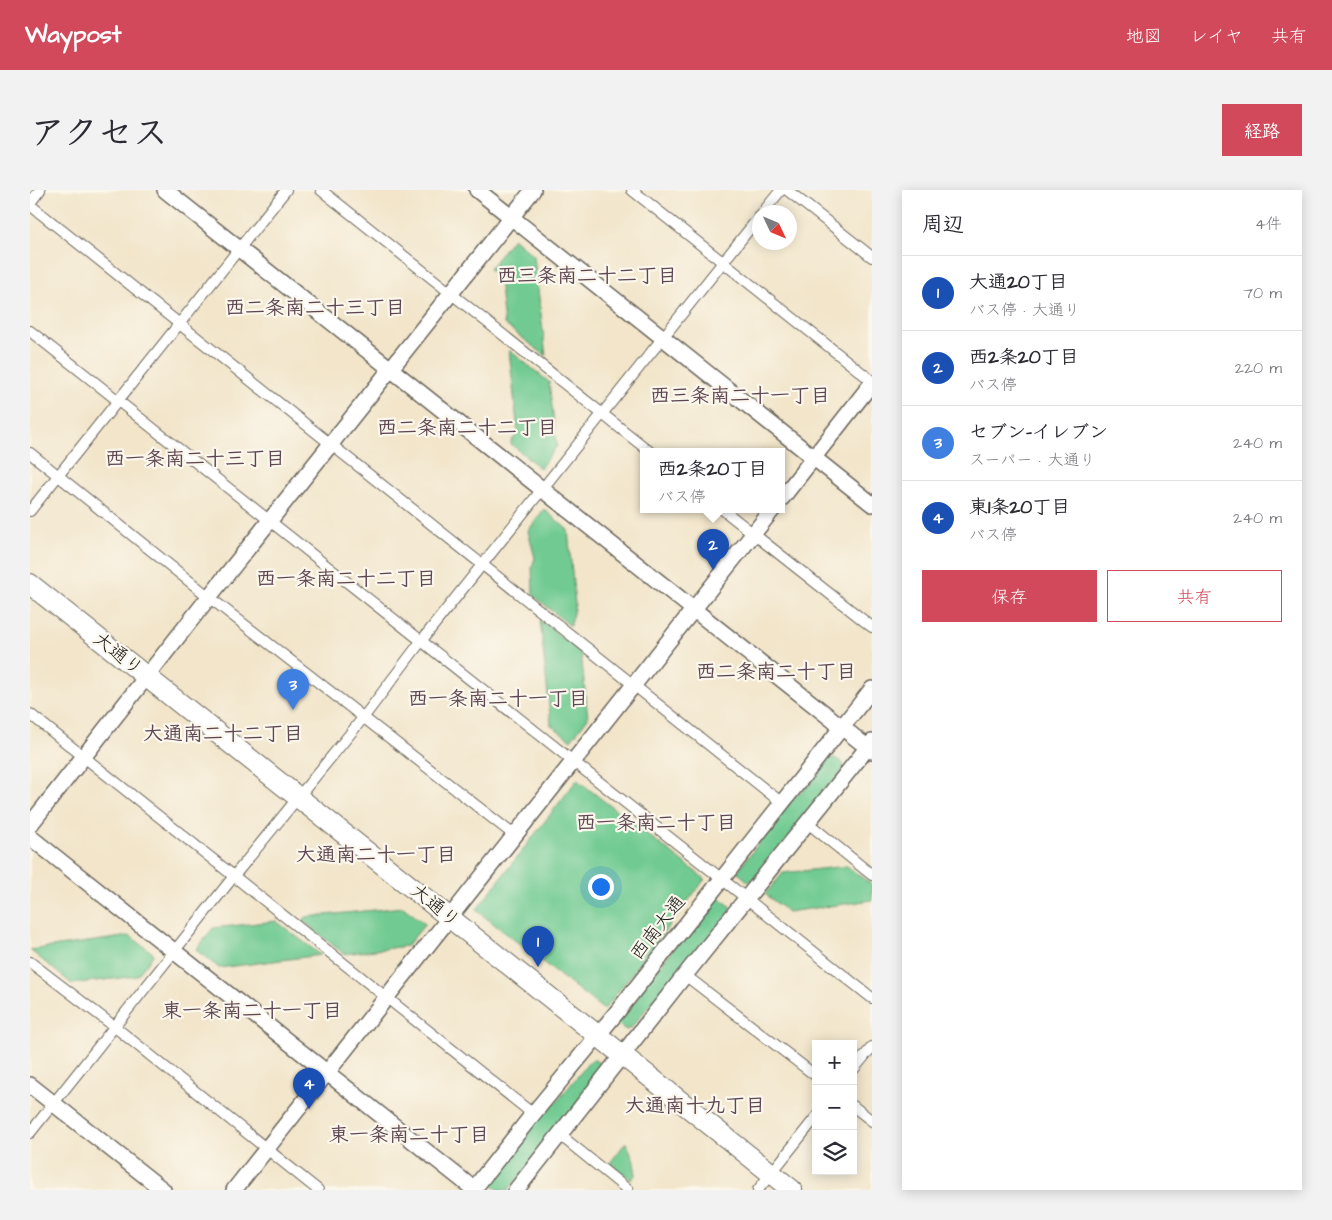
<!DOCTYPE html>
<html lang="ja">
<meta charset="utf-8">
<style>
:root{--surface:#fff;--page:#f2f2f3;--text:#2b2b33;--muted:#7c7c81;--line:#e1e1e2;--accent:#d1495b}
body{margin:0;font-family:"Architects Daughter","Klee One",sans-serif;background:var(--page);color:var(--text)}
.controls{position:absolute;right:15px;bottom:15px;display:grid;overflow:hidden;border-radius:0px;box-shadow:0 2px 12px #0003}
.controls button{width:45px;height:45px;display:grid;place-items:center;padding:0;border:0;border-bottom:1px solid var(--line);background:var(--surface);color:var(--text);font:25px sans-serif}
.compass{position:absolute;left:722px;top:15px;width:45px;height:45px;border-radius:50%;background:var(--surface);box-shadow:0 2px 12px #0003;rotate:134deg}
.you{position:absolute;left:570px;top:696px;width:18px;height:18px;margin:-12px;border:4px solid #fff;border-radius:50%;background:#1a73e8;box-shadow:0 0 0 8px #1a73e833}
.badge{display:grid;place-items:center;width:32px;height:32px;border-radius:50%;background:var(--accent);color:#fff;font-size:16px;font-weight:700}
.pin{position:absolute;translate:-50% -41px;filter:drop-shadow(0 1px 2px #0008)}
.pin::after{content:'';position:absolute;top:26px;width:18px;height:15px;background:inherit;clip-path:polygon(0 0,100% 0,50% 100%)}
.popup{position:absolute;left:610px;top:258px;width:145px;height:65px;box-sizing:border-box;display:grid;place-content:center;border-radius:0px;background:var(--surface);filter:drop-shadow(0 1px 4px #0005);font-size:16px;white-space:nowrap;color:var(--muted)}
.popup b{font-size:19px;color:var(--text)}
.popup::after{content:'';position:absolute;left:50%;top:100%;margin-left:-10px;border:10px solid transparent;border-top-color:var(--surface)}
.list{margin:0;padding:0;list-style:none}
h2{display:flex;justify-content:space-between;align-items:center;height:65px;margin:0;padding:0 20px;font-size:21px}
h2 small{font-size:16px;font-weight:400;color:var(--muted)}
.list li{display:grid;grid-template-columns:32px 1fr auto;gap:15px;align-items:center;box-sizing:border-box;height:75px;padding:0 20px;border-top:1px solid var(--line)}
.list b{display:block;font-size:19px;white-space:nowrap}
.list p{margin:0;font-size:16px;white-space:nowrap;color:var(--muted)}
.list em{font-size:16px;font-style:normal;color:var(--muted)}
.actions{display:flex;gap:10px;padding:15px 20px}
.actions a{flex:1;padding:11px 0;border:1px solid var(--accent);border-radius:0px;text-align:center;font-size:18px;color:var(--accent)}
.actions .main{background:var(--accent);color:#fff}
.icon{flex:none;width:28px;height:28px;fill:none;stroke:currentColor;stroke-width:2;stroke-linecap:round;stroke-linejoin:round}
.map{position:relative;flex:none;width:842px;height:1000px;overflow:hidden;border-radius:0px}
header{display:flex;align-items:center;gap:30px;box-sizing:border-box;height:70px;padding:0 25px;background:var(--accent);color:#fff}
header strong{font-size:24px}
nav{display:flex;gap:28px;margin-inline-start:auto;font-size:18px}
.intro{display:flex;align-items:center;justify-content:space-between;box-sizing:border-box;height:120px;padding:0 30px}
h1{margin:0;font-size:35px}
.button{padding:12px 22px;border-radius:0px;background:var(--accent);color:#fff;font-size:18px;font-weight:700}
main{display:flex;gap:30px;padding:0 30px}
aside{flex:1;background:var(--surface);border-radius:0px;box-shadow:0 2px 12px #0003}
.map>svg:first-child{display:block}
.green{fill:#70ca91;stroke:#467356}
.lines{fill:none;stroke-linecap:round;stroke-linejoin:round}
.street-casing{stroke:#676259;stroke-width:12}
.secondary-casing{stroke:#676259;stroke-width:18}
.highway-casing{stroke:#676259;stroke-width:22}
.street{stroke:#fff;stroke-width:10}
.secondary{stroke:#fff;stroke-width:15}
.highway{stroke:#fff;stroke-width:20}
.labels{text-anchor:middle;dominant-baseline:central;stroke-width:4.5;stroke-linejoin:round;paint-order:stroke}
.street-label{font-size:19px;fill:#1c1c1c;stroke:#fbf7ec}
.neighbourhood-label{font-size:20px;font-weight:bold;fill:#5e4652;stroke:#fbf7ec}
</style>
<header>
<strong>Waypost</strong>
<nav><a>地図</a><a>レイヤ</a><a>共有</a></nav>
</header>
<div class="intro"><h1>アクセス</h1><a class="button">経路</a></div>
<main>
<div class="map">
<svg width="842" height="1000" viewBox="0 0 842 1000">
<rect width="100%" height="100%" fill="#fbf7ec"/>
<filter id="ink" filterUnits="userSpaceOnUse"><feTurbulence type="fractalNoise" baseFrequency=".02" numOctaves="2"/><feDisplacementMap in="SourceGraphic" scale="10" xChannelSelector="R" yChannelSelector="G"/><feConvolveMatrix kernelMatrix="1 2 1 2 8 2 1 2 1" color-interpolation-filters="sRGB"/></filter>
<filter id="wash" filterUnits="userSpaceOnUse"><feTurbulence type="fractalNoise" baseFrequency=".0096" numOctaves="4" result="noise"/><feDisplacementMap in="SourceGraphic" scale="20" xChannelSelector="R" yChannelSelector="G"/><feGaussianBlur stdDeviation="1.12" result="paint"/><feColorMatrix in="noise" values="0 0 0 0 0 0 0 0 0 0 0 0 0 0 0 0 0 1.4 0 .05"/><feComposite in="paint" operator="in"/></filter>
<g filter="url(#wash)">
<rect width="100%" height="100%" fill="#f2e5ca"/>
<!-- green -->
<g class="green">
<path d="M483,48L504,66L516,166L474,134L469,88L459,79Z"/>
<path d="M479,160L519,192L527,256L510,278L480,253L488,243Z"/>
<path d="M514,319L538,340L545,414L540,436L503,405L502,377L505,368L498,341Z"/>
<path d="M510,430L551,463L558,528L541,550L521,535Z"/>
<path d="M800,568H805L813,573L814,579L724,690L719,692L707,682L761,610L780,594Z"/>
<path d="M547,590L675,689L574,820L446,720Z"/>
<path d="M817,676L842,695V710L758,722L735,704L753,683Z"/>
<path d="M688,706L700,716L701,721L636,800L626,807L601,838L596,840L587,834V829L684,708Z"/>
<path d="M373,717L395,734L377,756L314,764L273,731L276,727Z"/>
<path d="M246,731L291,765L189,778L166,760L183,738Z"/>
<path d="M100,746L124,764L107,786L42,794L0,760Z"/>
<path d="M565,870L573,876L574,881L529,940L478,1000H469L460,992V989L506,932L526,913L560,871Z"/>
<path d="M596,952L603,968L606,984L601,990L580,973Z"/>
</g>
</g>
<g filter="url(#ink)">
<g class="lines">
<defs>
<g id="street">
<path d="M291,0L619,261"/>
<path d="M602,0L842,191"/>
<path d="M757,0L842,67"/>
<path d="M0,13L10,0"/>
<path d="M0,15L752,613"/>
<path d="M733,22L751,0"/>
<path d="M0,141L842,808"/>
<path d="M0,263L179,407L484,645"/>
<path d="M692,319L842,437"/>
<path d="M0,321L256,0"/>
<path d="M0,524L503,924"/>
<path d="M778,633L842,685"/>
<path d="M0,772L85,837L288,1000"/>
<path d="M655,785L786,886"/>
<path d="M823,880L842,857"/>
<path d="M823,916L842,931"/>
<path d="M0,943L204,686L333,528L392,450L729,27"/>
<path d="M530,945L598,1000"/>
<path d="M728,1000L786,927"/>
</g>
<g id="secondary">
<path d="M135,0L842,561"/>
<path d="M447,0L842,314"/>
<path d="M752,308L842,193"/>
<path d="M0,635L179,407L503,0"/>
<path d="M0,647L445,1000"/>
<path d="M0,895L133,1000"/>
<path d="M204,1000L743,319"/>
<path d="M443,1000L503,924L587,822L842,499"/>
<path d="M486,1000L655,785L842,552"/>
</g>
<path id="highway" d="M0,394L762,1000"/>
</defs>
<!-- street casing -->
<use href="#street" class="street-casing"/>
<!-- secondary casing -->
<use href="#secondary" class="secondary-casing"/>
<!-- highway casing -->
<use href="#highway" class="highway-casing"/>
<!-- street -->
<use href="#street" class="street"/>
<!-- secondary -->
<use href="#secondary" class="secondary"/>
<!-- highway -->
<use href="#highway" class="highway"/>
</g>
</g>
<g class="labels">
<!-- street labels -->
<g class="street-label">
<text transform="translate(88 464) rotate(38)">大通り</text>
<text transform="translate(405 716) rotate(39)">大通り</text>
<text transform="translate(628 738) rotate(-52)">西南大通</text>
</g>
<!-- neighbourhood labels -->
<g class="neighbourhood-label">
<text x="557" y="86">西三条南二十二丁目</text>
<text x="285" y="118">西二条南二十三丁目</text>
<text x="710" y="206">西三条南二十一丁目</text>
<text x="437" y="238">西二条南二十二丁目</text>
<text x="165" y="269">西一条南二十三丁目</text>
<text x="316" y="389">西一条南二十二丁目</text>
<text x="746" y="482">西二条南二十丁目</text>
<text x="468" y="509">西一条南二十一丁目</text>
<text x="193" y="544">大通南二十二丁目</text>
<text x="626" y="633">西一条南二十丁目</text>
<text x="346" y="665">大通南二十一丁目</text>
<text x="222" y="821">東一条南二十一丁目</text>
<text x="665" y="916">大通南十九丁目</text>
<text x="379" y="945">東一条南二十丁目</text>
</g>
</g>
</svg>
<div class="controls">
<button>+</button>
<button>−</button>
<button><svg class="icon" aria-label="layers" viewBox="0 0 24 24"><path d="M12 4l9 5-9 5-9-5zM3 14l9 5 9-5"/></svg></button>
</div>
<svg class="compass" viewBox="-18 -18 36 36"><path d="M0-13l5 13h-10z" fill="#e53935"/><path d="M0 13l5-13h-10z" fill="#7c7c81"/></svg>
<div class="you"></div>
<div class="pin badge" style="left:508px;top:777px;background:#1a4fb4">1</div>
<div class="pin badge" style="left:683px;top:380px;background:#1a4fb4">2</div>
<div class="popup"><b>西2条20丁目</b>バス停</div>
<div class="pin badge" style="left:263px;top:520px;background:#3f7fe0">3</div>
<div class="pin badge" style="left:279px;top:919px;background:#1a4fb4">4</div>
</div>
<aside>
<h2>周辺<small>4件</small></h2>
<ul class="list">
<li><span class="badge" style="background:#1a4fb4">1</span><div><b>大通20丁目</b><p>バス停 · 大通り</p></div><em>70 m</em></li>
<li><span class="badge" style="background:#1a4fb4">2</span><div><b>西2条20丁目</b><p>バス停</p></div><em>220 m</em></li>
<li><span class="badge" style="background:#3f7fe0">3</span><div><b>セブン-イレブン</b><p>スーパー · 大通り</p></div><em>240 m</em></li>
<li><span class="badge" style="background:#1a4fb4">4</span><div><b>東1条20丁目</b><p>バス停</p></div><em>240 m</em></li>
</ul>
<div class="actions"><a class="main">保存</a><a>共有</a></div>
</aside>
</main>
